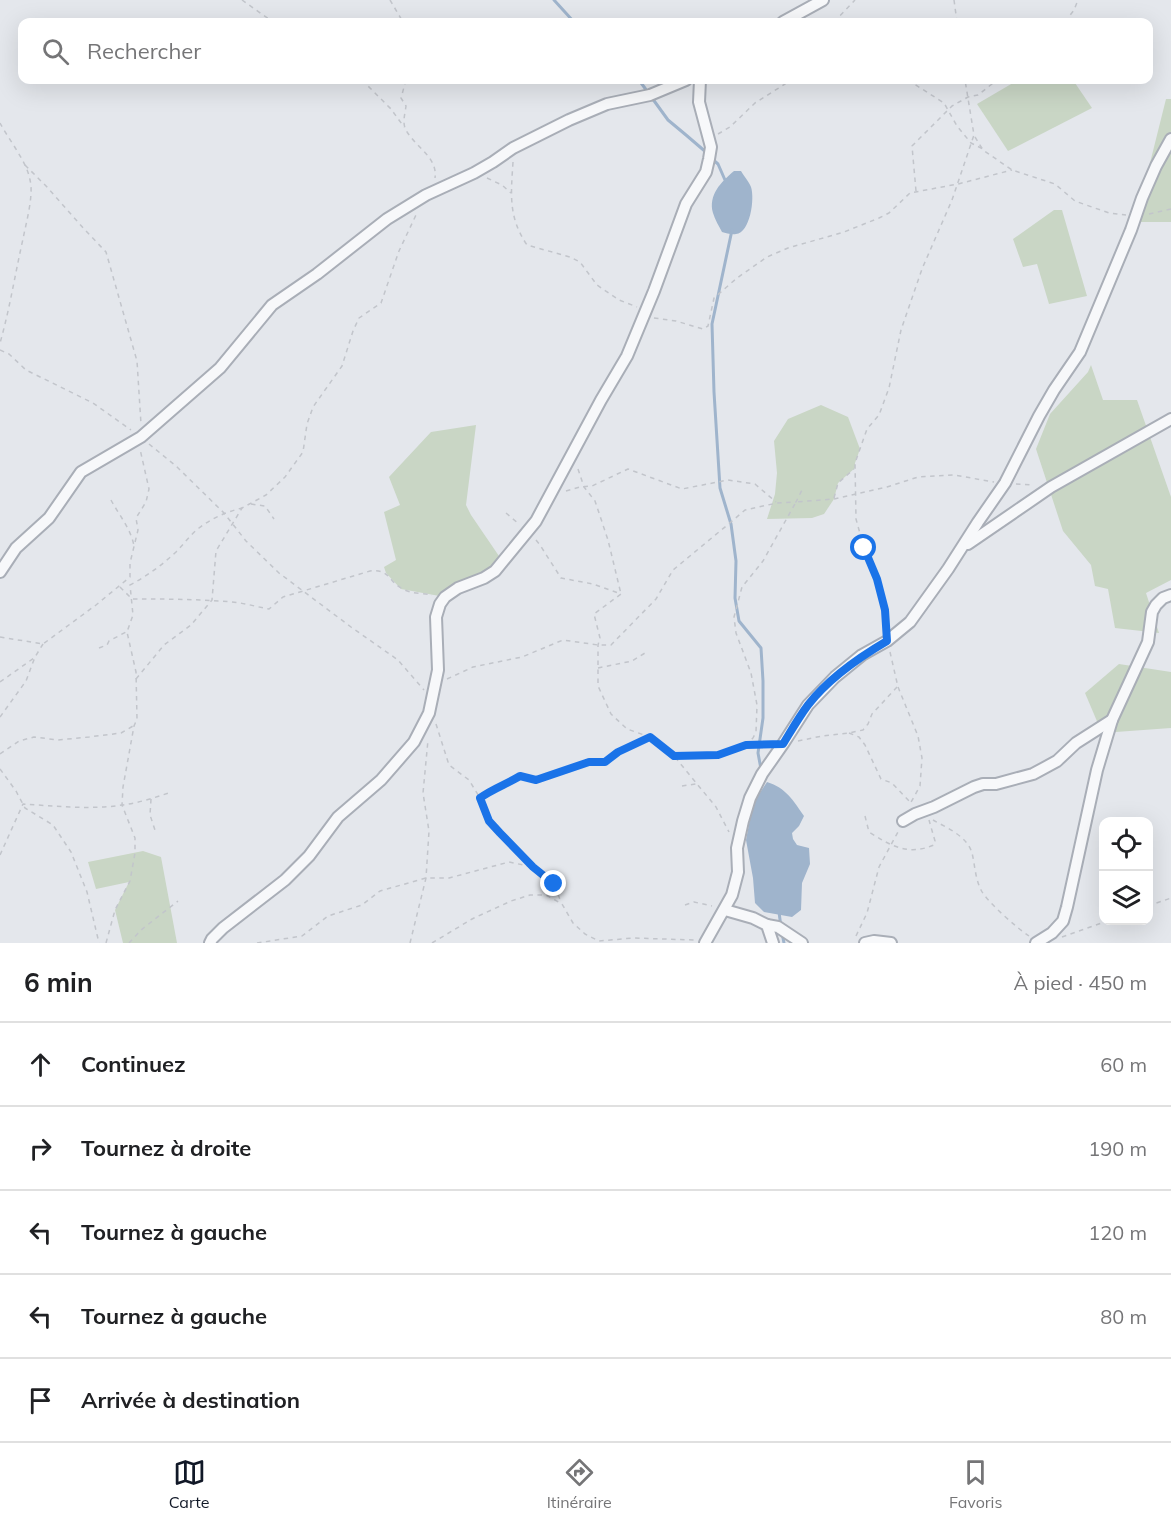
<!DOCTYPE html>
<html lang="fr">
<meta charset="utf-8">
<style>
:root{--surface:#fff;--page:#f6f6f6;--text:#202124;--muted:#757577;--line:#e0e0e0;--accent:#111827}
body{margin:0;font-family:Mulish,sans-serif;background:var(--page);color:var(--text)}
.controls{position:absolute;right:18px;bottom:18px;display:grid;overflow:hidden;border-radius:12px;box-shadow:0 6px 24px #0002}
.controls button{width:54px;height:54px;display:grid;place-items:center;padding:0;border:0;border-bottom:2px solid var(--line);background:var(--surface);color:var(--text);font:30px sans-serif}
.stop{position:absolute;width:18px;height:18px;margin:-14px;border:4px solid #1a73e8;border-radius:50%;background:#fff}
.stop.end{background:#1a73e8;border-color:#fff;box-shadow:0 2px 6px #0008}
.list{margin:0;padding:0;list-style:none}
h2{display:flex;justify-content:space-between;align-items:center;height:78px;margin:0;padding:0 24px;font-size:26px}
h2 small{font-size:20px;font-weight:400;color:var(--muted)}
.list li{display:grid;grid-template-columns:39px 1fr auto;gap:18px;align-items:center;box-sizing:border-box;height:84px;padding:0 24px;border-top:2px solid var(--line)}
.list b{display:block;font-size:22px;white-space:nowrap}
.list em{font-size:20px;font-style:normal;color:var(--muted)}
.icon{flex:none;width:33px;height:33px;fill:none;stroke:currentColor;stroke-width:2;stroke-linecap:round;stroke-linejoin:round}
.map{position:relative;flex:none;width:1171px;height:943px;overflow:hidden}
.search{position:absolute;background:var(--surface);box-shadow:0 6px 24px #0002;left:18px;right:18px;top:18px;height:66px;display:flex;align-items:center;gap:15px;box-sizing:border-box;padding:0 21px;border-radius:12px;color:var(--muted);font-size:22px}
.sheet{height:498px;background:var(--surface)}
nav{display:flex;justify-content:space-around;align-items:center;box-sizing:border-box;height:84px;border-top:2px solid var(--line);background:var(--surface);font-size:16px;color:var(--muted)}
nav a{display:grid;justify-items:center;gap:3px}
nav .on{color:var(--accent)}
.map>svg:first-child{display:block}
.green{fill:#c9d6c5}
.water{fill:#9fb4cc}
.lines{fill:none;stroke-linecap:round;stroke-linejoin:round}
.stream{stroke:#9fb4cc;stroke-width:3}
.street-casing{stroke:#a9aeb7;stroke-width:14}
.path{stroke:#c2c5cb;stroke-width:1.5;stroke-dasharray:4.5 4.5;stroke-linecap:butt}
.street{stroke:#f7f8fa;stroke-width:10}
.route{stroke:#1a73e8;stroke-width:8}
</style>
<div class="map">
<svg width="1171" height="943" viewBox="0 0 1171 943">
<rect width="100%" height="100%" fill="#e4e7ec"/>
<!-- green -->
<g class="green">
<path d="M1018,80H1073L1092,108L1008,151L977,104Z"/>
<path d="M1166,99H1171V222H1136L1141,199Z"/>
<path d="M1054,210H1062L1087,296L1049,304L1037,264L1023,267L1013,239Z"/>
<path d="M1091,365L1103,400H1137L1171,497V580L1146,593L1159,633L1115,628L1108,589L1095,586L1091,565L1063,531L1036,449L1050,414L1088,372Z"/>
<path d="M821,405L848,417L860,449L855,463V468L838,483L834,499L824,514L812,518L767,519L775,494L777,473L774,441L788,419Z"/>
<path d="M476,425L466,505L471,515L501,559L489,572L445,597L401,589L386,573L384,567L396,560L384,512L400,505L389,477L431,432Z"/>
<path d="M1119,664L1171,672V728L1102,733L1085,693Z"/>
<path d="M143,851L161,857L177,943H123L115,910L129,882L96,889L88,862Z"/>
</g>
<!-- water -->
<g class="water">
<path d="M734,171H741C744,176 749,182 751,187C755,199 750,233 736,234C732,235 726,233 722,232C719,226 715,220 713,213C708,195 721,182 734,171Z"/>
<path d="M767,782C786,788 793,800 804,816L799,826L792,833L793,839L797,845L809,848L810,864L802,883L801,910L792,917L764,912L755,903L753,878L746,840L753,803Z"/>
</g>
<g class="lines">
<!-- stream -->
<g class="stream">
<path d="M554,0L574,22"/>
<path d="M639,80L668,120L686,135L707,153"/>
<path d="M711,158L718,164L725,180"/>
<path d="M732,230L712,324L714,392L720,488L731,524L736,561L735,598L739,621L761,648L763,681V718L758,753L761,769"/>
<path d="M779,912L781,927"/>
<path d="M782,933L784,943"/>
</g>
<defs>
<g id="street">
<path d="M783,22L823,0"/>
<path d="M968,544L1051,487L1171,419"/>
<path d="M0,572L16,548L49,518L81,472L141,437L220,368L272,305L317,274L387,219L426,195L474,173L493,162L513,148L569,120L607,104L650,95L686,80"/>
<path d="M903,821L915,814L934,807L974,787L983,784H996L1033,774L1057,761L1076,743L1112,720"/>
<path d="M725,910L753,918L767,925L773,943"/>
<path d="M767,925L778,927L802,943"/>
<path d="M210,943L212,939L223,928L285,880L309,856L338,817L381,780L414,742L429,713L438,670L436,617L440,604L445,597L458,588L484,578L495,571L536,521L601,400L627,356L654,291L686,204L706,172L709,159L711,147L699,102L700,80"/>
<path d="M705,943L732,895L738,872L737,848L743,821L750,798L762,774L783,744L808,705L835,677L862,655L887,641L910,622L948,569L978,522L1005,483L1039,416L1054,390L1080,352L1131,230L1142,198L1156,166L1171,139"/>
<path d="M865,943L874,941L891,943"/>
<path d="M1036,943L1052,933L1063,921L1067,907L1097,770L1112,720L1148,642L1152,612L1156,605L1163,598L1171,595"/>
</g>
</defs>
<!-- street casing -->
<use href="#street" class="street-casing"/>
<!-- path -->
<g class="path">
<path d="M242,0L273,22"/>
<path d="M390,0L403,22"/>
<path d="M954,0L957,22"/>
<path d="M834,22L855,0"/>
<path d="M1065,22L1074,10L1078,0"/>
<path d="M362,80L391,109L404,127"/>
<path d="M406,80L401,98L406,106C405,114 402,123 406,130C415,147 438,157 435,178"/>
<path d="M908,80L944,103L957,126L971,143L983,149"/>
<path d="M0,123C9,140 27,162 30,180C34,195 26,223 23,239C15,274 10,308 0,343"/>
<path d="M718,134L730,127L755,103L785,84L789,80"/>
<path d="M975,137L983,150L1012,170L1055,184L1075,201L1109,213L1126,215"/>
<path d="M513,162C511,194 508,217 527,245L570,257L580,262L597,285L619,300L637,307"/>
<path d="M25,165L47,187L85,230L106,252L137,361L141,424"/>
<path d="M487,178L502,185L511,193"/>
<path d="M916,191L912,146L952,106L968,97L978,95L997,80"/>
<path d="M1149,214L1171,209"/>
<path d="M654,318L676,321L703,329L708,326L714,298L737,278L767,257L788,248L844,232L879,218L889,213L910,193L958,184L1012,170"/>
<path d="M0,350L9,354L26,370L93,403L131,430"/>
<path d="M149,444L176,466L224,513L246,541L279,573L351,627L398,660L424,690"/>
<path d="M578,469L584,487L595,501L608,540L621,594"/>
<path d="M1016,484L1033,485"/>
<path d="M566,491L580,487L592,486L628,469L682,489L728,480L755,484L776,502"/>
<path d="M834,498L838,483L854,469"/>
<path d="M111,500C119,515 131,529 134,546"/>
<path d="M251,504L265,506L274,519"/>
<path d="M506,513L519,524"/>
<path d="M536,540L540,545L561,578L593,584L621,594L594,614L600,638L598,645V686L611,714L627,729L650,737L674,756L716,807L729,832"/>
<path d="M120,587L132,599C165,599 199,599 232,602C245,603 257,607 269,609L283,597L370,571C391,569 388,582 403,589C411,594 423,593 432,595"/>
<path d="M886,626L885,610L877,579L864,548L856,519L855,463L867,429L879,415L889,388L901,330L922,269L952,200L974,135L965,80"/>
<path d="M0,637L43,644L96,605L130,577V563L138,530L136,518L146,502L149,489L140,449"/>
<path d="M99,648L107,645L109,641L126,632"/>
<path d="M890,652L898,687L918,736L922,758L920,786L910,804"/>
<path d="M598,668L632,661L645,653"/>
<path d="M136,679L164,645L191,625L212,600L216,551L242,508L266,495L285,477L303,452L307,424L313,407L342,366L353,331L359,318L381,303L399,251L416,215"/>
<path d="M447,679L473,667L522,657L563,640L598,645H611L656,599L673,570L731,522L745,510L777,503L796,502L803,488"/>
<path d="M0,682L34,658"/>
<path d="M0,717L26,681L35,657L43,644"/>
<path d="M436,724L449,765L469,780L480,798L489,821L499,833L533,867L554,884L561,902"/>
<path d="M849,733L859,737L865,745L881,779L892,783L911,803"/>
<path d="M798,741L822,736L849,733L863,730L868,724L872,714L897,687"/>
<path d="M745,745L753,738L756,732L757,705L751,673L736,633L734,617L742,587L763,561L796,502L834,499L887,487L918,477L954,475L994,482"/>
<path d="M0,754L19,741L34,737L58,740L89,737L121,733L133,726"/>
<path d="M674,756L718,755L745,745H769"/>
<path d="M0,769L16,791L25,808L53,825L71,852L87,892L99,943"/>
<path d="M682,786L696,784"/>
<path d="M480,797L520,776L536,780L589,762H605L618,751L649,738"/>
<path d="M151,799L150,815L155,830"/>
<path d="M865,816L869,832C891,846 908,856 934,845L935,841L929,820"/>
<path d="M933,820C947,828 967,836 972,853C975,865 975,878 981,890C987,902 1017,928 1029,936"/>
<path d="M0,855L23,804C54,806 91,810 122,805C139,803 156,797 172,792"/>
<path d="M685,905L694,902L712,906"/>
<path d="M1148,906L1171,898"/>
<path d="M856,936L867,913L879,867L899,830"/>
<path d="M1062,937L1110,920"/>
<path d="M106,943L115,910L130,881L135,853V838L122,805L123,787L134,726L137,719L136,672L127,632L133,615L130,585C147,576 162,565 176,552C184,544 190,535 199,528C212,518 226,512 242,508"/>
<path d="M129,943L141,930L178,901"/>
<path d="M257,943L302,936L328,916L362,905L380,891L426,878H449L509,862L533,867"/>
<path d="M410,943L426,878L429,831L423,793L428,740"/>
<path d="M432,943L472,919L511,901L530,895H546L562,904L573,923L585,934L599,941L633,938L694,940"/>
</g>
<!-- street -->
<use href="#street" class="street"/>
</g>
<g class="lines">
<!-- route -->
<path class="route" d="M554,884L533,867L500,833L489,821L480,798C492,789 507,784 520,776L536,780L589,762H605L618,752L650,737L674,756L718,755L746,745L783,744C791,731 799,717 808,705C829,678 858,658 887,641L885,610L877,579L864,548"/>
</g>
</svg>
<div class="controls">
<button><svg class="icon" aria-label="locate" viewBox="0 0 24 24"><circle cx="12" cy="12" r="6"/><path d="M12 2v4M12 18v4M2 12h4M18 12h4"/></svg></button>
<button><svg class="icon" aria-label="layers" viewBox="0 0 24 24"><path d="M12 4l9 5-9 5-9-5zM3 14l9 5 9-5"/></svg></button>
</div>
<div class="stop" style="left:864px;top:548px"></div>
<div class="stop end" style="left:554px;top:884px"></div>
<div class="search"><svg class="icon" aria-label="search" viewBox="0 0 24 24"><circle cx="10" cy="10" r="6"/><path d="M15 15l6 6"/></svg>Rechercher</div>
</div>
<section class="sheet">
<h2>6 min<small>À pied · 450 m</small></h2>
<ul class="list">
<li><svg class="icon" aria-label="ahead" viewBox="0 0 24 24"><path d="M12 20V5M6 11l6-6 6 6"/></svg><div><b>Continuez</b></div><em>60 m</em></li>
<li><svg class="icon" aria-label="right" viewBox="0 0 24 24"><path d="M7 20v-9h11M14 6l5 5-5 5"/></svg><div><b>Tournez à droite</b></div><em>190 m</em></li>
<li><svg class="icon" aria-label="left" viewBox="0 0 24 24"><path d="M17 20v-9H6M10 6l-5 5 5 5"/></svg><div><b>Tournez à gauche</b></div><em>120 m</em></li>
<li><svg class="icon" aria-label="left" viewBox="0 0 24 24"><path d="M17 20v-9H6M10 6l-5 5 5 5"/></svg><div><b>Tournez à gauche</b></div><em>80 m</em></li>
<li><svg class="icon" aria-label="arrive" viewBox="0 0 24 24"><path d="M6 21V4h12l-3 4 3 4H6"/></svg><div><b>Arrivée à destination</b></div></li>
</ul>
</section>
<nav>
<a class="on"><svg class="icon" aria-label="map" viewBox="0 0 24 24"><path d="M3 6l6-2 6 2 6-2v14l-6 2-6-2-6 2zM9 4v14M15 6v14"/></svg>Carte</a>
<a><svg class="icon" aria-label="directions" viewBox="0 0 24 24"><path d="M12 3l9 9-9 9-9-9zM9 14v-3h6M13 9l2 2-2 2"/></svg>Itinéraire</a>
<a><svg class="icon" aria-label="saved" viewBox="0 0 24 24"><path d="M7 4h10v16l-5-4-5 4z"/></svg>Favoris</a>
</nav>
